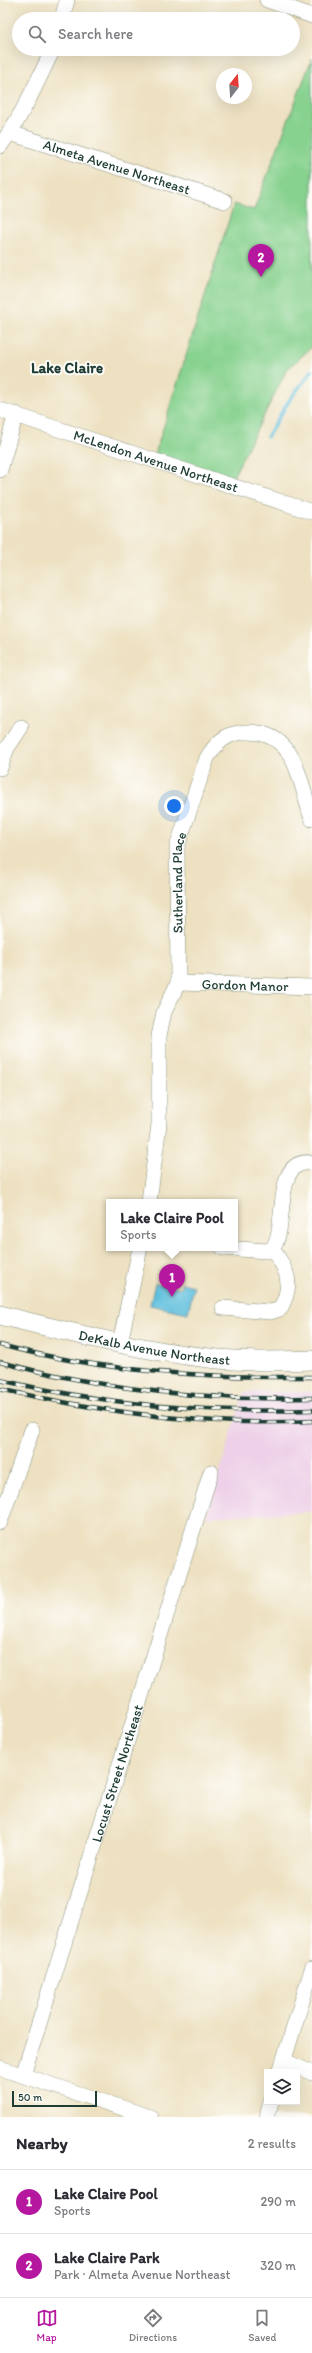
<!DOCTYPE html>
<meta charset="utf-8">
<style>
:root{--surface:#fff;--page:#f2f2f3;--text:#2b2b33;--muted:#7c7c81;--line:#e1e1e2;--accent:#b5179e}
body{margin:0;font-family:Itim,sans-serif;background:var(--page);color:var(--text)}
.controls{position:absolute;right:12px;bottom:12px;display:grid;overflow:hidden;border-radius:0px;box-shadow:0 4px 16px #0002}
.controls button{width:36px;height:36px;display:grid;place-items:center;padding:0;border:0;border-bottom:1px solid var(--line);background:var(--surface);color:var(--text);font:20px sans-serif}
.compass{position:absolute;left:216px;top:68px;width:36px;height:36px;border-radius:50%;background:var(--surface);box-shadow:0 4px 16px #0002;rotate:17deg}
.scale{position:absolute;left:12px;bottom:10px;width:85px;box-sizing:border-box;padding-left:4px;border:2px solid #1f3d34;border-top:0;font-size:11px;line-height:14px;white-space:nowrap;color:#1f3d34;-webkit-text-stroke:3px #fdfcf7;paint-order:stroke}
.you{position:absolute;left:174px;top:806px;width:14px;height:14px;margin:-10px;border:3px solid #fff;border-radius:50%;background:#1a73e8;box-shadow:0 0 0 6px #1a73e833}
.badge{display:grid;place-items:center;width:26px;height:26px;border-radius:50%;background:var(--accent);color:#fff;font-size:13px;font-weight:700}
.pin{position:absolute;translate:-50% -33px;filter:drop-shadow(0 1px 2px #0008)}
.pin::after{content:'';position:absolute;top:21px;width:14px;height:12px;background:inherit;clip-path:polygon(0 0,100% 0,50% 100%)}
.popup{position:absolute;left:106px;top:1199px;width:132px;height:52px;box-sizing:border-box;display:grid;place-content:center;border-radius:0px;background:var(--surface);filter:drop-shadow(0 1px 3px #0005);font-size:13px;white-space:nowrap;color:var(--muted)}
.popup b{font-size:15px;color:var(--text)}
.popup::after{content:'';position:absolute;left:50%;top:100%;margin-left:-8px;border:8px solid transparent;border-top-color:var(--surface)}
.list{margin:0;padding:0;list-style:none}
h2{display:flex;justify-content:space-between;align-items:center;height:52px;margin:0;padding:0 16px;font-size:17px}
h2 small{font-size:13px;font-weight:400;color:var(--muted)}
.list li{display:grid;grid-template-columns:26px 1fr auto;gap:12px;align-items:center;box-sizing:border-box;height:64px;padding:0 16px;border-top:1px solid var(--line)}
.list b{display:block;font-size:15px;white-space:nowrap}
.list p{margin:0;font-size:13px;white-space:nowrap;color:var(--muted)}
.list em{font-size:13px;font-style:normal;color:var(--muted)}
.icon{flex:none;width:22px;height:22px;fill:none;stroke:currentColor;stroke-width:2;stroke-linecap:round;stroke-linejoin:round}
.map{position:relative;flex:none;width:312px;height:2117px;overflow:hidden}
.search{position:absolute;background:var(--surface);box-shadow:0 4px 16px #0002;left:12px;right:12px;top:12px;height:44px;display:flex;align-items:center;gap:10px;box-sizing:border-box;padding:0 14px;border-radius:22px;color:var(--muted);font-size:15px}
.sheet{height:180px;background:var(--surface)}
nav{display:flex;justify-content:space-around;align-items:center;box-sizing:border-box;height:56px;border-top:1px solid var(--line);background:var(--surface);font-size:11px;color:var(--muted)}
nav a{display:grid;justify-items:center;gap:2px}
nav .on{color:var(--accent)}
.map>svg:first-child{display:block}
.built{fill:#eed0e8}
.green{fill:#87d28f;stroke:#538862}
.water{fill:#60c0de;stroke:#407e89}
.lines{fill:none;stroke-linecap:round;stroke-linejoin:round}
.stream{stroke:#60c0de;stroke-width:3.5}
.minor-casing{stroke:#868f7a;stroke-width:16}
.major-casing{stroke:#868f7a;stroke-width:20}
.minor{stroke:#fff;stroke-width:15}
.major{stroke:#fff;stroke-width:19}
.rail-casing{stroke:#1f3d34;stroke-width:4.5}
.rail{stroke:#fdfcf7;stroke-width:3;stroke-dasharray:9;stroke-linecap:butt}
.labels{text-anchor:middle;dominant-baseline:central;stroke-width:4;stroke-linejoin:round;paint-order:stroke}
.street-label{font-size:14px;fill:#1f3d34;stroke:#fdfcf7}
.neighbourhood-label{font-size:15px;font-weight:bold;fill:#1f3d34;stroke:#fdfcf7}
</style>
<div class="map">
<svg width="312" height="2117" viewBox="0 0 312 2117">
<rect width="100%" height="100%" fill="#fdfcf7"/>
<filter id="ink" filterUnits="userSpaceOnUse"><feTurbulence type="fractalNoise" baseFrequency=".025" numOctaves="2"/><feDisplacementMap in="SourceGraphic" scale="8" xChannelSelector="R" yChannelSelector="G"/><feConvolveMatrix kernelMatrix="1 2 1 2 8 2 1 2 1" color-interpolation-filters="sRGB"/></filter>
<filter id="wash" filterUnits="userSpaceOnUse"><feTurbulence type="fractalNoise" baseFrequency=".012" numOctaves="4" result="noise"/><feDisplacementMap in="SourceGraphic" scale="16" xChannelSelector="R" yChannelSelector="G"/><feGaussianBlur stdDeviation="0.9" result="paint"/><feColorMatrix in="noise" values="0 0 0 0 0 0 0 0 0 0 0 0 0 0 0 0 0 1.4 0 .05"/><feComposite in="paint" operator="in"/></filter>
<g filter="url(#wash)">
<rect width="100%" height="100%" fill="#ede1c1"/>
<!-- built -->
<path class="built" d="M244,1392H312V1512L206,1517Z"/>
<!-- green -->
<path class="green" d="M312,58V347L287,369L231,481L154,457L234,204L254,210Z"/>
<!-- water -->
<path class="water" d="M155,1283L181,1288L182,1283L194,1286L188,1313L150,1305Z"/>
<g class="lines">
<!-- stream -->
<path class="stream" d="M267,437L290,399L312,371"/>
</g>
</g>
<g filter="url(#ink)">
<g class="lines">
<defs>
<g id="minor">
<path d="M267,0L312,16"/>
<path d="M62,19L67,0"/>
<path id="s1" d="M10,133L225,201"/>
<path d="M0,146C22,117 37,82 53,49"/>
<path id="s2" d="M0,410L312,512"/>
<path d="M0,470L16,414"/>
<path d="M0,768L7,748L21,727"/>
<path id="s3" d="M178,983L312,987"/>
<path id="s4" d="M149,1202L159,1124V1036L164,1012L178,983L177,847L207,758C216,743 226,733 245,732C297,730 299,781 312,819"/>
<path d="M223,1248L267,1251L272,1249"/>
<path d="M223,1308L271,1312L280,1309C294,1284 288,1270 272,1249C289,1229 271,1157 312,1163"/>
<path d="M120,1343L140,1248"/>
<path d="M0,1522L32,1430"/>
<path d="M284,2061L312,2073"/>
<path d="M0,2068L150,2117"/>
<path d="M280,2072L312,1969"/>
<path id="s5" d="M23,2075L211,1472"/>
<path d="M267,2117L271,2102"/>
</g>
<g id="major">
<path id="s6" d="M0,1315C68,1332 138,1350 209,1358C243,1362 278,1361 312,1360"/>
</g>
</defs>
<!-- minor casing -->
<use href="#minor" class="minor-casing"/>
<!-- major casing -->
<use href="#major" class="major-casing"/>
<!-- minor -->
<use href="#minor" class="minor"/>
<!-- major -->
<use href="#major" class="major"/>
<defs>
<g id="rail">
<path d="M0,1345C104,1372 205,1378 312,1377"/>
<path d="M0,1362C102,1389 207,1401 312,1398"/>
<path d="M0,1380C106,1405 204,1413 312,1410"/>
<path d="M0,1389C100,1412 209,1427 312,1421"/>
</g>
</defs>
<!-- rail casing -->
<use href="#rail" class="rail-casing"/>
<!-- rail -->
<use href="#rail" class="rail"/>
</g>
</g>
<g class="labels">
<!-- street labels -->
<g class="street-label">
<text stroke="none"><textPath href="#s1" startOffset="112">Almeta Avenue Northeast</textPath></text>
<text stroke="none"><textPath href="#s2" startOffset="164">McLendon Avenue Northeast</textPath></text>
<text stroke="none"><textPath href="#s4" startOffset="324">Sutherland Place</textPath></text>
<text stroke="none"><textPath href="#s3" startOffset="67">Gordon Manor</textPath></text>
<text stroke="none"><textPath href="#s6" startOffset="158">DeKalb Avenue Northeast</textPath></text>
<text stroke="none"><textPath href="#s5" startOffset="316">Locust Street Northeast</textPath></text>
</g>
<!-- neighbourhood labels -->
<g class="neighbourhood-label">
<text x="67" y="368">Lake Claire</text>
</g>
</g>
</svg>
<div class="controls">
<button><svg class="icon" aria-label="layers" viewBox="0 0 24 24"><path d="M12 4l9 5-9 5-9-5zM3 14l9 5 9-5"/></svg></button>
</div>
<svg class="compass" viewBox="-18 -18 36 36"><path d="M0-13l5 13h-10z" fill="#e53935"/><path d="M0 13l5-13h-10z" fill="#7c7c81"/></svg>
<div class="scale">50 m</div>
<div class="you"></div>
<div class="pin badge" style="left:172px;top:1297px">1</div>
<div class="popup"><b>Lake Claire Pool</b>Sports</div>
<div class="pin badge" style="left:261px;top:277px">2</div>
<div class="search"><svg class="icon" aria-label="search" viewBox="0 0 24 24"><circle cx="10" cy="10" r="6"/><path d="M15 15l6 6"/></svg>Search here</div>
</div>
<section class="sheet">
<h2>Nearby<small>2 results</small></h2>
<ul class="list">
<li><span class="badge">1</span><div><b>Lake Claire Pool</b><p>Sports</p></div><em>290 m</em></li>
<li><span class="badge">2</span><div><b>Lake Claire Park</b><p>Park · Almeta Avenue Northeast</p></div><em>320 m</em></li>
</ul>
</section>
<nav>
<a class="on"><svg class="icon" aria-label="map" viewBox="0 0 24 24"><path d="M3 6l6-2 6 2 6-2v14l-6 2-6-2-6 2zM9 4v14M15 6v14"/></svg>Map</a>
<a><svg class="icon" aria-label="directions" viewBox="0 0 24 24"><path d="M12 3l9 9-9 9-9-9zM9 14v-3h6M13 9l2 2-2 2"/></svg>Directions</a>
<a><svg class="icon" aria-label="saved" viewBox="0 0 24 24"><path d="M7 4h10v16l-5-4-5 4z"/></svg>Saved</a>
</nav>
